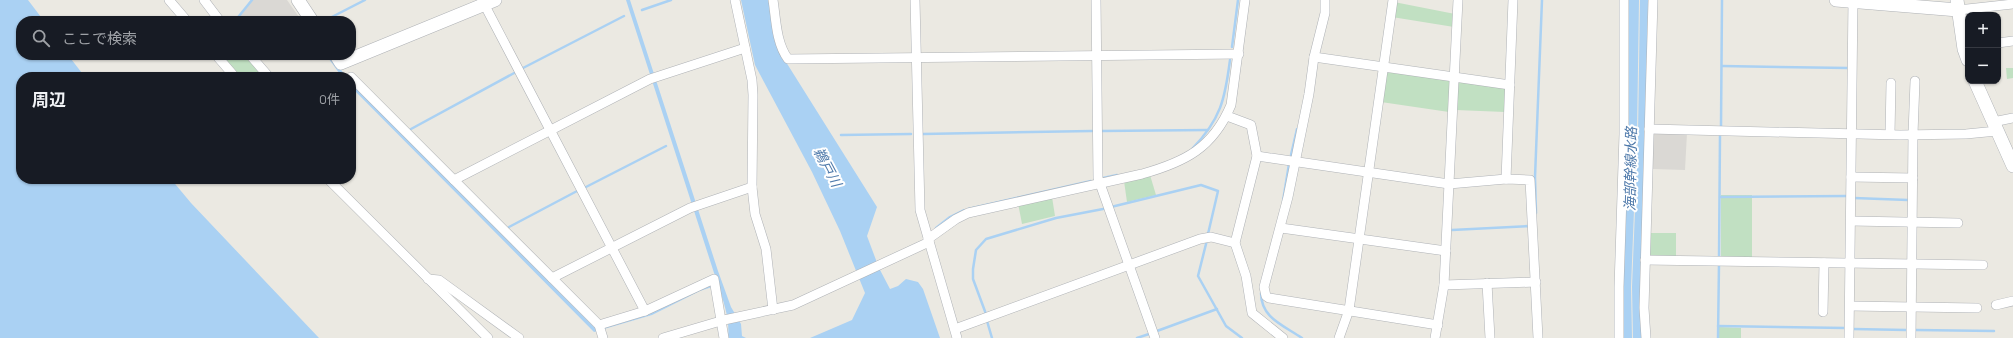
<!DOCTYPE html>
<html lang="ja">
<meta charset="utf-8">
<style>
:root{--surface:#171b24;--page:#20242c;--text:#f1f3f6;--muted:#9ea1a6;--line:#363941}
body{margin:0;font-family:Manrope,"Noto Sans JP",sans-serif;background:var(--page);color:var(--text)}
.controls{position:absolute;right:12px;top:12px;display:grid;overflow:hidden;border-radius:8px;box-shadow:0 1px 3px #0004}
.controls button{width:36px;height:36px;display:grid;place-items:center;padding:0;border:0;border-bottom:1px solid var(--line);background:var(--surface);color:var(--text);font:20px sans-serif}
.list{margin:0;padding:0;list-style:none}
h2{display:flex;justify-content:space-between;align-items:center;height:52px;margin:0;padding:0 16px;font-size:17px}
h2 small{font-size:13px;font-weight:400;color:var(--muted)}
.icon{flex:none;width:22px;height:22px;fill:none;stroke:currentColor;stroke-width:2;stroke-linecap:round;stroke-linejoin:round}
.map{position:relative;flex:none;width:2013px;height:338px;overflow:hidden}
.search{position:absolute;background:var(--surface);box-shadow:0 1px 3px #0004;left:16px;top:16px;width:340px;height:44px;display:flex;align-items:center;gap:10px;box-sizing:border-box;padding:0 14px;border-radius:16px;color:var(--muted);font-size:15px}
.panel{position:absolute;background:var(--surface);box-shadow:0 1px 3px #0004;left:16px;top:72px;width:340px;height:112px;border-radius:16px}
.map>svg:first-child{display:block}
.industrial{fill:#dad8d4}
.green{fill:#c1e0c2}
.water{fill:#aad1f3}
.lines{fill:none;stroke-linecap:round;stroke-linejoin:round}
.stream{stroke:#aad1f3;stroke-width:2.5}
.street-casing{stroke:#afb2b6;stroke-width:10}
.secondary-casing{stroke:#aeb1b5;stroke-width:14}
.street{stroke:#fff;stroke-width:9}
.secondary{stroke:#fff;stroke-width:13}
.labels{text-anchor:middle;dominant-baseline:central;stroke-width:4;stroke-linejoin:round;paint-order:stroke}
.water-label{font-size:14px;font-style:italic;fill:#4e79aa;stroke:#fff}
</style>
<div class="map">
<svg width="2013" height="338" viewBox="0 0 2013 338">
<rect width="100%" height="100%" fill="#ebe9e2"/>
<!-- industrial -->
<g class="industrial">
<path d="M252,0H287L299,17L295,21H235Z"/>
<path d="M1656,132L1687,133L1685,170L1653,169V134Z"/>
</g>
<!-- green -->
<g class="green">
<path d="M1394,2L1455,14L1454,27L1392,17Z"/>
<path d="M2013,49V78L2007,79L2006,68H2013Z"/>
<path d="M221,55H247L266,77H240Z"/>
<path d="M1384,72L1448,79L1451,82L1449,112L1381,102Z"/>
<path d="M1459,81L1505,87L1507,90L1505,112L1456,110V83Z"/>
<path d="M1150,175L1156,195L1127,202L1124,181Z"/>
<rect x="1721" y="195" width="31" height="64"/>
<path d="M1052,197L1055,216L1022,224L1018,203Z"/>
<path d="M1650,233H1676V258H1649Z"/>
<path d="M1719,327L1741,328V338H1719Z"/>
</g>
<!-- water -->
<g class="water">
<path d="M0,0H28L44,21H21V55H68L85,77H21V179H171L191,203L319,338H0Z"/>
<path d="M626,0H630L718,271L731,307L741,324L742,336L746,338H728C730,319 724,303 718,285L700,291L652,315L594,332L351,87V83L595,328L603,326L716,279Z"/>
<path d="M741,0H770L786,62L877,207L867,236L879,268L890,289L898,286L906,279L918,282L923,289L940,338H810L852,320L865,293L840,231L812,172L755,65Z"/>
<path d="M1629,0H1639L1637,134L1631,287L1632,338H1623L1622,287L1628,133Z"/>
<path d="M1640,0H1648L1646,135L1640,287L1642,338H1633L1632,287L1638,134Z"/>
<path d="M326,55H331L346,77H342Z"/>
</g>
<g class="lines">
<!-- stream -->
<g class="stream">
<path d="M642,10L671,0"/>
<path d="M235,21L252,0"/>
<path d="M324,21L365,0"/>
<path d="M1232,47L1238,0"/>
<path d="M1722,66L1848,68"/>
<path d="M523,68L624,16"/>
<path d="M1721,126L1722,0"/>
<path d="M411,129L516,72"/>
<path d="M1102,131L1208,130"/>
<path d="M923,134L1092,131"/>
<path d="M841,135L911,134"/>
<path d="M1192,149C1221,119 1225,99 1230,60"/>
<path d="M1291,155L1297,129"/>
<path d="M1103,178L1117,175"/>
<path d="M584,188L666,146"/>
<path d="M1720,197L1847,196"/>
<path d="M1854,198L1908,200"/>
<path d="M1283,201L1289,164"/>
<path d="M1111,207L1201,185L1218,191L1208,234"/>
<path d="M968,209L1091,181"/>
<path d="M1536,213L1535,177L1542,0"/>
<path d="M509,227L579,190"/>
<path d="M936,228L950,217L964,210"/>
<path d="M1452,230L1529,226L1530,228"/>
<path d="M1207,240L1198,276L1226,326L1242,338"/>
<path d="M1719,259L1720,134"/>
<path d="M1261,293C1261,318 1283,325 1302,338"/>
<path d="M986,314L973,279V269L976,250L986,239L1056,218L1103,209"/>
<path d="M987,321L992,338"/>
<path d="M1718,326L1846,328"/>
<path d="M1853,329L1906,330"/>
<path d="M1916,330L1994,331"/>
<path d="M1157,331L1217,309"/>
<path d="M1137,338L1149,334"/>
<path d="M1718,338L1719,263"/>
</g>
<defs>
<g id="street">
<path d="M169,0L187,21"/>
<path d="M204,0L220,21"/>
<path d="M482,0L645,311"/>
<path d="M735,0L752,80L753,95L752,187L755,214L766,249L773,310"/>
<path d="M773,0C776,19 776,43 788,59L1239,54"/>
<path d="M915,0L920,210L957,338"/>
<path d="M1096,0L1098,178L1155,338"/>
<path d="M1325,0V13L1314,57L1309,94L1288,197L1264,287L1266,296L1269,298L1438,325"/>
<path d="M1958,10L2013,4"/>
<path d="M1998,43L2013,41"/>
<path d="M216,55L235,77"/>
<path d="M250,55L269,77"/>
<path d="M1314,57L1510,85"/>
<path d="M351,77L599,325L603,338"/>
<path d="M1227,116L1251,125L1257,156L1235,243L1246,276L1252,313L1283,338"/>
<path d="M1993,122L2013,118"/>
<path d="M1649,129L1900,135L1966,134L1997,131"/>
<path d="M1890,134L1891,83"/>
<path d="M1257,156L1449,184L1506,179L1530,180L1538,338"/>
<path d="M1851,177L1913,178"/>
<path d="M328,179L488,338"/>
<path d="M1506,179L1513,0"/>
<path d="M454,180L650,79L745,48"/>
<path d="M1851,221L1958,223"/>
<path d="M1281,228L1446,251"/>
<path d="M928,239L956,219L968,213L1142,174C1185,162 1213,148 1231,105L1245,0"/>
<path d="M1645,260L1983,265"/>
<path d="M552,278L690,208L752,187"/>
<path d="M428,279L439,280L519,338"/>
<path d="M1487,283L1490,338"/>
<path d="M1444,285L1536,282"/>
<path d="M1996,305L2013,301"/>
<path d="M1850,306L1977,308"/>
<path d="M1823,312L1824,263"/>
<path d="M599,325L645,311L714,279L724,338"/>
<path d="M955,329L1200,239L1211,237L1235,243"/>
<path d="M663,338L724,320L793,305L929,242"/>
<path d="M1339,338L1349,310L1393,0"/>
<path d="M1435,338L1444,285L1458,0"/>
<path d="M1619,338V287L1624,134V0"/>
<path d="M1646,338L1644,308L1653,0"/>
<path d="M1849,338L1853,0"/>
<path d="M1911,338L1913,134L1915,81"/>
</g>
<g id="secondary">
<path d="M298,0L312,21"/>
<path d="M1836,0L1958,10"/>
<path d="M1957,0L1964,49L1968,60"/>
<path d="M336,55L341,63L495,0"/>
<path d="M1975,81L2013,166"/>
</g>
</defs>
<!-- street casing -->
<use href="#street" class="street-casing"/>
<!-- secondary casing -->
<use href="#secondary" class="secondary-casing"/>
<!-- street -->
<use href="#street" class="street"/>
<!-- secondary -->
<use href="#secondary" class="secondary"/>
</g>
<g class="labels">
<!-- water labels -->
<g class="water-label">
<text transform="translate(828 167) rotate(62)">鵜戸川</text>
<text transform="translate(1630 169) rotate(-89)">海部幹線水路</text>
</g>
</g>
</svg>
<div class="controls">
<button>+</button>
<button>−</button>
</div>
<div class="search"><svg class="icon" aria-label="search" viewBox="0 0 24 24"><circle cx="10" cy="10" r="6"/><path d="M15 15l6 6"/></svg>ここで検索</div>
<section class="panel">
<h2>周辺<small>0件</small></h2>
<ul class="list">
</ul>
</section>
</div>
